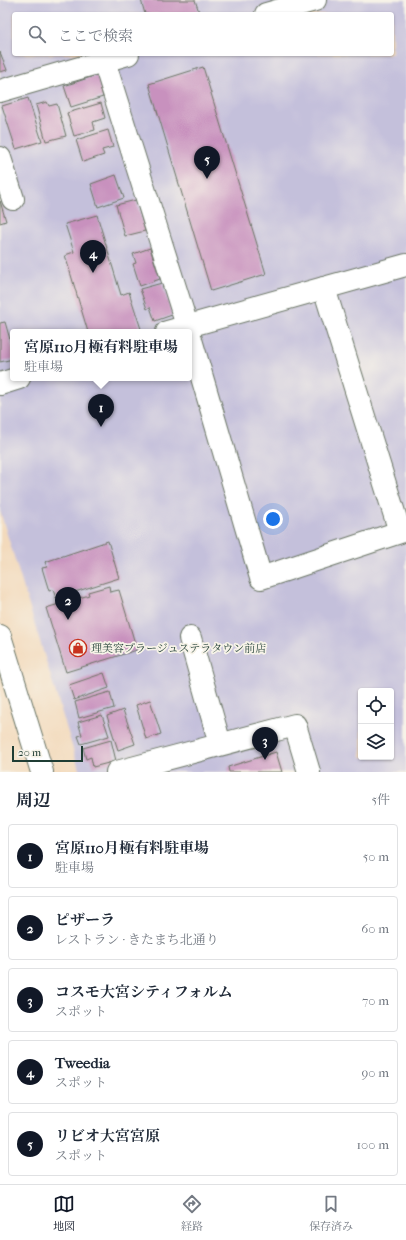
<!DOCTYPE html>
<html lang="ja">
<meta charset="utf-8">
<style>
:root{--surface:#fff;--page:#f2f2f3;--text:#1f2937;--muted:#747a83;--line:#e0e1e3;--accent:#111827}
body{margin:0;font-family:"IM FELL French Canon","Noto Serif JP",serif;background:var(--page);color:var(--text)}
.controls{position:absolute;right:12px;bottom:12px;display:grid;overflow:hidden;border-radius:4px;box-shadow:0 1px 3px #0004}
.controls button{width:36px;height:36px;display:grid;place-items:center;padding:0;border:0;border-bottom:1px solid var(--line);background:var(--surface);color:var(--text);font:20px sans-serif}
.scale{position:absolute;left:12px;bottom:10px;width:71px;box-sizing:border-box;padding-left:4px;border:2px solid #1f3d34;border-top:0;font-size:11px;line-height:14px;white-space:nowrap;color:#1f3d34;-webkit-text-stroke:3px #f7f3e8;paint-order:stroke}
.you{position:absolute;left:273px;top:519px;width:14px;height:14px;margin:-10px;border:3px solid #fff;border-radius:50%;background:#1a73e8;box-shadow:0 0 0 6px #1a73e833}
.badge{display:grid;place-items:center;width:26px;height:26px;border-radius:50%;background:var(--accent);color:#fff;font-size:13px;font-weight:700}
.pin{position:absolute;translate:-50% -33px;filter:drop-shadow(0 1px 2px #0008)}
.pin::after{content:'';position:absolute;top:21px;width:14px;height:12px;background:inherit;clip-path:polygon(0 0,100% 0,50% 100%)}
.popup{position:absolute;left:10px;top:329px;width:182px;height:52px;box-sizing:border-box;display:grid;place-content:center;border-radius:4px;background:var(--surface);filter:drop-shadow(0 1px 3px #0005);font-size:13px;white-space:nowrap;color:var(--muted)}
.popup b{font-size:15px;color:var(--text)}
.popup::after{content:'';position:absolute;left:50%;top:100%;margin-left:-8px;border:8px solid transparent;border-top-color:var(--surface)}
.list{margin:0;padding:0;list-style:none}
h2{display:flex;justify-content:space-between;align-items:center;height:52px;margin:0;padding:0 16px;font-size:17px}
h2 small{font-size:13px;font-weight:400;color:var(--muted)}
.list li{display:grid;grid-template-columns:26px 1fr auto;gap:12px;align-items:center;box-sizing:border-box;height:64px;margin:0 8px 8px;padding:0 8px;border:1px solid var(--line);border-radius:4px}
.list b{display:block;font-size:15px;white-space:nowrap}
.list p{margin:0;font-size:13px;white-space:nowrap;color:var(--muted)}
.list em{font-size:13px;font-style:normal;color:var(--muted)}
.icon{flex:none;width:22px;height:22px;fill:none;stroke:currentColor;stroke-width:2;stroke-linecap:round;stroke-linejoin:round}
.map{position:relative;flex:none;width:406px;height:772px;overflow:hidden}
.search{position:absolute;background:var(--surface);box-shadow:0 1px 3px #0004;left:12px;right:12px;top:12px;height:44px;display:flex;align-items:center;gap:10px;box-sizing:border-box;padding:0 14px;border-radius:4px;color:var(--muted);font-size:15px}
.sheet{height:412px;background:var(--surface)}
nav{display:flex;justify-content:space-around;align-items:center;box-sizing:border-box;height:56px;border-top:1px solid var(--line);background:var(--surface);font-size:11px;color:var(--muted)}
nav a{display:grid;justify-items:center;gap:2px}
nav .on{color:var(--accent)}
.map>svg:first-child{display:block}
.industrial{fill:#c4c0db;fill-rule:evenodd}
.building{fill:#c891be}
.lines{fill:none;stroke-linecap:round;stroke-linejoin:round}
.minor-casing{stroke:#697464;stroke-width:24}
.minor{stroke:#fff;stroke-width:22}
.labels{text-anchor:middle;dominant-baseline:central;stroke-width:3.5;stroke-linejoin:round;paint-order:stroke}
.poi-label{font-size:11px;fill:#1f3d34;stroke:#f7f3e8;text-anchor:start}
</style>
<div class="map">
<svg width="406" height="772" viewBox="0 0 406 772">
<rect width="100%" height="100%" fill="#f7f3e8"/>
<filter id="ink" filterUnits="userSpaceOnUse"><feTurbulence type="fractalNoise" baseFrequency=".025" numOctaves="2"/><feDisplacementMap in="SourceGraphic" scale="8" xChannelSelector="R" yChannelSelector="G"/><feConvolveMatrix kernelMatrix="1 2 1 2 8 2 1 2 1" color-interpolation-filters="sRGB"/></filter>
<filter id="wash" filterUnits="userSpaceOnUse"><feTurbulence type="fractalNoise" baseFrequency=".012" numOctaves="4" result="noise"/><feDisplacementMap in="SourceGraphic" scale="16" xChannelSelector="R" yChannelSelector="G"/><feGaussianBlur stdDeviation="0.9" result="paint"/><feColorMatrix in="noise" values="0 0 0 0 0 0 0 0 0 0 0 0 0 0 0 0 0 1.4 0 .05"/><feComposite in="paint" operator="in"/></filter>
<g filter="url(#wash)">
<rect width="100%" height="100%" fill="#f3dabc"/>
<!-- industrial -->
<path class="industrial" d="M0,0H406V772H80L0,511ZM14,14H392V54H14ZM13,332H189V378H13ZM361,691H391V757H361Z"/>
<g id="blocks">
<!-- building -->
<g class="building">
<path d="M141,0H195L199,12L192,14H145Z"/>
<path d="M0,52L7,70L0,72Z"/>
<path d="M203,67L266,274L211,291L149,84Z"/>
<path d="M97,75L103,97L71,107L64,86Z"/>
<path d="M28,98L42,141L16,149L2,106Z"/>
<path d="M47,102L49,106L57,104L66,136L46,141L36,105Z"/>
<path d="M101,103L105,118L93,122L95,130L74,136L67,113Z"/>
<path d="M108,130L113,147L102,150L104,155L83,162L76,140Z"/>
<path d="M116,175L124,198L98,207L91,184Z"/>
<path d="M136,200L145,231L125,236L116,205Z"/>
<path d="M0,201L6,221L0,223Z"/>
<path d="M97,215L121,295L129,292L141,329L132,332H88L65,255L74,252L65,224Z"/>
<path d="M150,248L160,279L140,286L133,264L136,263L133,254Z"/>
<path d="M162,283L172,315L155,321L150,307L147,309L140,289Z"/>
<path d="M5,322L13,350V359L0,362V323Z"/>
<path d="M108,541L119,578L56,598L53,590L49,591L42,568L47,567L45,562Z"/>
<path d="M109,586L110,592L119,590L137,650L66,672L46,608L89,595L88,592Z"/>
<path d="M104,673L109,688L74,700L69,685Z"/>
<path d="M110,692L114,708L79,718L75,702Z"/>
<path d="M150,700L161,734L146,739L136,705Z"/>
<path d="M123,710L135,744L118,750L107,716Z"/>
<path d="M102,715L109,736L81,744L78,736L82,735L78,722Z"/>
<path d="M111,740L116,761L93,767L91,757L86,759L83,748Z"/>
<path d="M276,752L282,772H229L228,767Z"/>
</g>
</g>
</g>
<g filter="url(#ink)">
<use href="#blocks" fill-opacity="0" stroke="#697464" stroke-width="1"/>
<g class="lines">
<defs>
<g id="minor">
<path d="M266,14L315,0"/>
<path d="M104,61L189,332"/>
<path d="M0,91L128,54"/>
<path d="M0,158L13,199"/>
<path d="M167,332L406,265"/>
<path d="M189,333L261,578L400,532L324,288"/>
<path d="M0,384L19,378"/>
<path d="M0,636L42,772"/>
<path d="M190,638L220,744"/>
<path d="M117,772L295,725L309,772"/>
</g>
</defs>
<!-- minor casing -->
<use href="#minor" class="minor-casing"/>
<!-- minor -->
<use href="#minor" class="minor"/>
</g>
</g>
<!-- icons -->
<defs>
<symbol id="shop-ring" viewBox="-11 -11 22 22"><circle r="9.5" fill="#f7f3e8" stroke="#c8321e" stroke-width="1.5"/><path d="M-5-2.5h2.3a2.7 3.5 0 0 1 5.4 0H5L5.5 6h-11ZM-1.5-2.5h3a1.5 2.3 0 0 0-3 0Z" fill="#c8321e"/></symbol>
</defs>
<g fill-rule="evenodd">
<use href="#shop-ring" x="68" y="638" width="20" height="20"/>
</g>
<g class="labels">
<!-- poi labels -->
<g class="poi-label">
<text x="91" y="648">理美容プラージュステラタウン前店</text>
</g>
</g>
</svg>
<div class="controls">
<button><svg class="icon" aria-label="locate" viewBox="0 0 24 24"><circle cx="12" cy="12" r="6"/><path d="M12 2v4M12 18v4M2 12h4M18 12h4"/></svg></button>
<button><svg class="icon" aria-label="layers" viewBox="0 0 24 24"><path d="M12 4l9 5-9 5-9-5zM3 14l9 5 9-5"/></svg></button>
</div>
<div class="scale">20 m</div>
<div class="you"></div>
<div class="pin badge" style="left:101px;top:427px">1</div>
<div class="popup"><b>宮原110月極有料駐車場</b>駐車場</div>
<div class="pin badge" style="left:68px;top:620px">2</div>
<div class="pin badge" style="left:265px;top:760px">3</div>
<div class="pin badge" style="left:93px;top:273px">4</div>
<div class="pin badge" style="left:207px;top:179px">5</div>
<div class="search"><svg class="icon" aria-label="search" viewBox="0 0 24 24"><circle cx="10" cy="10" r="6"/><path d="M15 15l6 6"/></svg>ここで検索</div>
</div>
<section class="sheet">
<h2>周辺<small>5件</small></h2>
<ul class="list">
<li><span class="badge">1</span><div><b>宮原110月極有料駐車場</b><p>駐車場</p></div><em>50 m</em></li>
<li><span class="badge">2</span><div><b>ピザーラ</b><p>レストラン · きたまち北通り</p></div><em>60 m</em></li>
<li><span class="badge">3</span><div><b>コスモ大宮シティフォルム</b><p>スポット</p></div><em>70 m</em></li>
<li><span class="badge">4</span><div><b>Tweedia</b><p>スポット</p></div><em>90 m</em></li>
<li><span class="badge">5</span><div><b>リビオ大宮宮原</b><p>スポット</p></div><em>100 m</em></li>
</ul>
</section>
<nav>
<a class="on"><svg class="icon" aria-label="map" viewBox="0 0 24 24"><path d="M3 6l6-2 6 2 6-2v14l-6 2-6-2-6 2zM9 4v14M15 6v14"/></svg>地図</a>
<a><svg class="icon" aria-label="directions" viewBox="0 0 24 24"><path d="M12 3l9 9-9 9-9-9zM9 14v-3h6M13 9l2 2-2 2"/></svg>経路</a>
<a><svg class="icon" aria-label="saved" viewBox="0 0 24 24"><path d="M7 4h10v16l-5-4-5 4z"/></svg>保存済み</a>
</nav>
